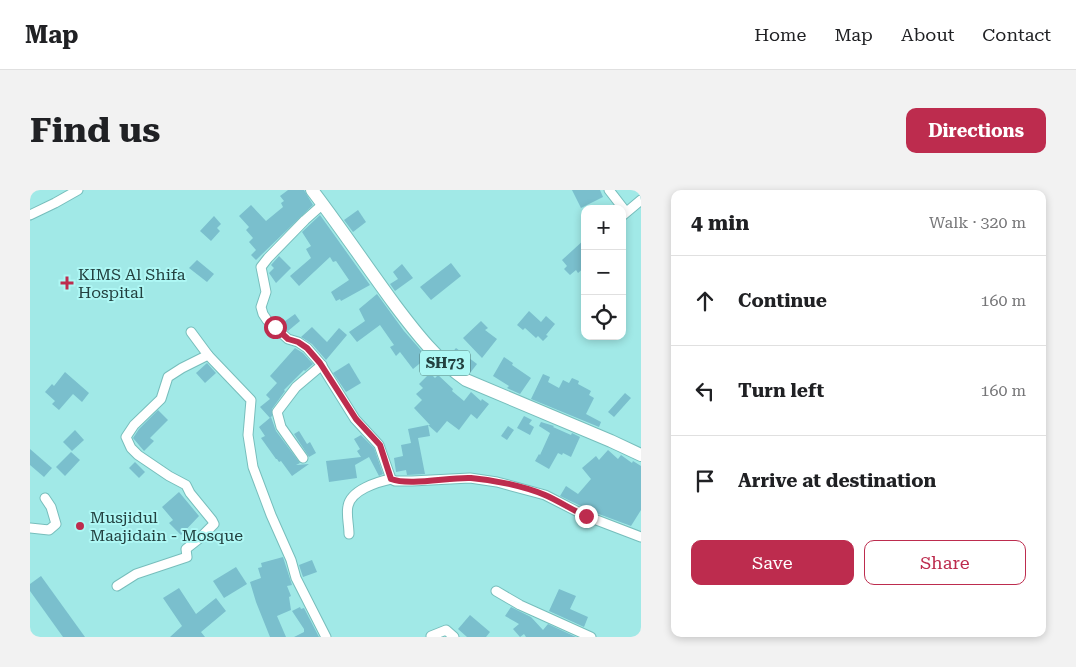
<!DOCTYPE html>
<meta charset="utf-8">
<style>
:root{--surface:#fff;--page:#f2f2f2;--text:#202124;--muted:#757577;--line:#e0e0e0;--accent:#bd2c4e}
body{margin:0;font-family:"Roboto Serif",serif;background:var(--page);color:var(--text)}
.controls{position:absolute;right:15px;top:15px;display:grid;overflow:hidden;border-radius:10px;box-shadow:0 2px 8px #0003}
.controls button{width:45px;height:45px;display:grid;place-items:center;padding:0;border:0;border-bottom:1px solid var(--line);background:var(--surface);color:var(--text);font:25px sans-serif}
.stop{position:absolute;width:15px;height:15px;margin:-11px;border:4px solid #bd2c4e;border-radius:50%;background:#fff}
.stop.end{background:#bd2c4e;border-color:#fff;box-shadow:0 1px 5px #0008}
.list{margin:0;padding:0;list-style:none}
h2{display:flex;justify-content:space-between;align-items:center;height:65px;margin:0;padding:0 20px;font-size:21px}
h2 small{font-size:16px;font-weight:400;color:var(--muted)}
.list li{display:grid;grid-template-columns:32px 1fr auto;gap:15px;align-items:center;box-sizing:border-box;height:90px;padding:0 20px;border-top:1px solid var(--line)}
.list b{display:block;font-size:19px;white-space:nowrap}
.list em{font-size:16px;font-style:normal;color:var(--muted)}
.actions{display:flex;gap:10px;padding:15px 20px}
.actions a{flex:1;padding:11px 0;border:1px solid var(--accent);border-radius:10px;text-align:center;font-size:18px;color:var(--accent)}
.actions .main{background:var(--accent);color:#fff}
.icon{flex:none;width:28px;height:28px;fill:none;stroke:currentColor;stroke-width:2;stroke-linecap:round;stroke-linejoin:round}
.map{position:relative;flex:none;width:611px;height:447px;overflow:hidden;border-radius:10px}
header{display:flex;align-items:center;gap:30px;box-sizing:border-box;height:70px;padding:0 25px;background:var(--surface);border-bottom:1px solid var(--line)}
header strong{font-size:24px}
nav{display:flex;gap:28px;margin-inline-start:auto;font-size:18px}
.intro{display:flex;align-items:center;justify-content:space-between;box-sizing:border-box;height:120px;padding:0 30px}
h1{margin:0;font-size:35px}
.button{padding:12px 22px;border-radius:10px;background:var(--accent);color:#fff;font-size:18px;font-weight:700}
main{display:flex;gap:30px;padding:0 30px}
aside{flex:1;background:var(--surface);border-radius:10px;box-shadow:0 2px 8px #0003}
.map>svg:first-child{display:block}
.building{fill:#7abfcd}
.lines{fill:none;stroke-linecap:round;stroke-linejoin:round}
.minor-casing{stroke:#77bebc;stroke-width:11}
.primary-casing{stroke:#77bebc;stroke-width:14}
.minor{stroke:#fff;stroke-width:9}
.primary{stroke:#fff;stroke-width:12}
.route{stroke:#bd2c4e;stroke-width:6}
.poi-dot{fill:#bd2c4e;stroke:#aef7f4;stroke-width:2}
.labels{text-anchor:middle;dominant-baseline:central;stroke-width:4;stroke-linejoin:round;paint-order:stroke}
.shield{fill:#aef7f4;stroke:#4d7876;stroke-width:1}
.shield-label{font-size:15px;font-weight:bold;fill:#234140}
.poi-label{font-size:16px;fill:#234140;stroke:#aef7f4;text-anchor:start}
</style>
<header>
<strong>Map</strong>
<nav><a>Home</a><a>Map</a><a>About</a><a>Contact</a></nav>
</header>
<div class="intro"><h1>Find us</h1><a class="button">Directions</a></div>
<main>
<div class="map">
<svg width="611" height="447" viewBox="0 0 611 447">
<rect width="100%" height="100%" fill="#a1e9e7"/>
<!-- building -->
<g class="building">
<path d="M258,0H274L283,15L226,70L221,65L226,60L219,52L223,48L216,40L219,37L209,26L221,15L236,31L253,17L251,13L254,11L250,6Z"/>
<path d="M542,0H570L573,7L551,18Z"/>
<path d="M328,20L336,32L323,42L314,30Z"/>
<path d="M290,25L340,95L311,111L310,109L306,111L301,102L319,90L306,71L303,72L300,67L269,96L260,86L281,68L276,59L281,56L272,42Z"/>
<path d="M184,26L191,34L187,38L190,41L181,51L170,41Z"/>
<path d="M555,49V77L548,83L546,80L540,85L534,79L537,76L532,70Z"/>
<path d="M249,66L261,78L246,93L239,83L244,78L241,75Z"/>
<path d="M167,70L184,84L177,92L159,78Z"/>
<path d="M421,73L431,86L401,110L390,97Z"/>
<path d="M372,74L383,88L365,101L360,94L368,89L363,82Z"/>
<path d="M347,104L374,141L396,166L393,168L394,170L383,179L370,162L366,166L360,157L364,155L350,135L327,152L319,142L335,131L329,119Z"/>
<path d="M499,121L511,132L516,126L525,134L516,145L518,146L513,151L508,146L506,148L495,138L493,140L487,135Z"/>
<path d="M265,124L270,131L258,141L251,134Z"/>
<path d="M451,131L458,138L455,140L467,149L452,168L433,148Z"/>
<path d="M282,137L297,152L309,138L317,145L296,170L282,154L271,147Z"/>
<path d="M265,158L273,163L283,174L275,181L274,180L254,200L255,201L242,219V226L240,228L230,217L240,209L236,205L247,193L240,186Z"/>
<path d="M426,158L447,174L440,183L420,165Z"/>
<path d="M474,167L483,173L482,175L501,188L490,204L477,198L479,196L463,186Z"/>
<path d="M177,173L186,183L175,193L166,183Z"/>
<path d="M319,173L331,193L316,202L303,183Z"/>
<path d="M35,182L59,203L52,212L43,204L29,220L22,214L25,211L15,202L22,194L24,196Z"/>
<path d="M400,183L405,188L408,185L423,199L422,201L434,211L441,202L451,211L452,209L459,214L447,229L441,224L429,240L417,231L407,243L398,235H400L384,218L392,210L386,204L393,198L389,194Z"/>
<path d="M513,184L520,187L518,192L529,198L533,190L539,193L542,188L549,191L548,194L561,201L559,205L564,208L556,224L571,232L569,237L501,209Z"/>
<path d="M595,203L601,208L584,227L578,222Z"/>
<path d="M128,220L138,230L120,248L124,251L114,261L103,248L109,239Z"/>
<path d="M494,226L502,230L499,234L504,237L500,245L487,238Z"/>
<path d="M241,227L246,241L270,273L266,275L279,274L262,286L251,271L249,272L247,269H246L231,248L235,246L229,237Z"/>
<path d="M511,232L524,236L523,237L541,245L542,243L550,247L541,267L533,263L532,265L528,263L519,279L505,271L509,264L510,265L520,243L509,236Z"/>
<path d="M398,235L400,246L388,248L395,284L377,285L376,280L366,282L364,268L373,266L371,255L381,253L378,239Z"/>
<path d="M478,236L484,240L477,250L471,246Z"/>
<path d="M45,240L54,250L42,261L33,252Z"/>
<path d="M269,241L277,254L280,252L286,263L279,267L264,244Z"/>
<path d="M331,245L344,258L353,284L349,286L339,267L325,275L327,288L299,292L296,271L331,267L327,261L330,259L324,249Z"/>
<path d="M0,259L22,278L14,287L0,275Z"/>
<path d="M578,260L588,269L591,265L602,273L603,271L611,276V320L601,336L566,323L556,316L555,318L530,306L536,296L548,304L561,289L552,278L566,266L569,270Z"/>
<path d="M41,262L50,270L35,286L26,277Z"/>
<path d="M105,272L115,282L109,288L99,278Z"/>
<path d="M149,302L169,326L151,345L139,333L143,330L132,317Z"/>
<path d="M253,367L262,395L257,396L261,406L259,407L261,420L247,426L256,447H240L226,412L220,392L231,388L228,378L232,377L231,373Z"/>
<path d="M282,370L287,382L273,387L269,375Z"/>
<path d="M206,377L217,394L194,408L183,391Z"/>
<path d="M11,386L55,447H33L0,401V394Z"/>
<path d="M149,398L166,424L186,408L196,421L171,442L175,447H140L152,436L133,408Z"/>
<path d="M529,399L546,406L540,419L558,427L554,437L519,421Z"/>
<path d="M270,417L271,419L274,418L289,447H264L274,442V439L262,421Z"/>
<path d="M481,417L501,427L513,440L518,434L546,447H496L494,444L490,447L483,439L489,434L475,426Z"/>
<path d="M440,425L460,442L456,447H437L428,439Z"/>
</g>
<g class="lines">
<defs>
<g id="minor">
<path d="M579,0L596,22"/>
<path d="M293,14L275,30L238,68L231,77L236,102L231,117L233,124L237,130L258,149L268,152L277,158L290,173L325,229L349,255L361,289L365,291H382L440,288L467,292L515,305L556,326L611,347"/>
<path d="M0,25L25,13L48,0"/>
<path d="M592,26L611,10"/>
<path d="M161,142L178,165"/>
<path d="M273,268L251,237L247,222L266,197L292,175"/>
<path d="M0,338L19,340L26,334L21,317L15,308"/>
<path d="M319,344C319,335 316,324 318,316C321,300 347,292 361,289"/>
<path d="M87,396L106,384L157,367L156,359L170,348L184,334L182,330L160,303L156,295L139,286L108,265L101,258L96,247L104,235L131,209L138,187L152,178L178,165L221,210L218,245L223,277L241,325L261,370L266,388L296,447"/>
<path d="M466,401L490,415L561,447"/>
<path d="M401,446L416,440L424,447"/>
</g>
<path id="primary" d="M282,0C311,38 337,77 365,115C386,143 407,170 436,190L581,251L611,265"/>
</defs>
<!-- minor casing -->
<use href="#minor" class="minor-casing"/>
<!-- primary casing -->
<use href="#primary" class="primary-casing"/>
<!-- minor -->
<use href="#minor" class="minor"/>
<!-- primary -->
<use href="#primary" class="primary"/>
</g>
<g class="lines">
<!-- route -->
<path class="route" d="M245,137L258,149L268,152L277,158L290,173L326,229L350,255L361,289C380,296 419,287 441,288C464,290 494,296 515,305C529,311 542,320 556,326"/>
</g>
<!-- markers -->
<g class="poi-dot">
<path d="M34.5 85.5h5v5h5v5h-5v5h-5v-5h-5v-5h5z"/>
<circle cx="50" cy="336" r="5"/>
</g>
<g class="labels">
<!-- shield labels -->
<rect class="shield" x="390" y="160.5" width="50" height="25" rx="4"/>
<g class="shield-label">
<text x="415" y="173">SH73</text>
</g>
<!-- poi labels -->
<g class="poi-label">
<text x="48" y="84">KIMS Al Shifa<tspan x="48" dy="18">Hospital</tspan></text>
<text x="60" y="327">Musjidul<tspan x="60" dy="18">Maajidain - Mosque</tspan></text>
</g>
</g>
</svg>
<div class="controls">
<button>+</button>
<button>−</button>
<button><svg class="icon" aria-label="locate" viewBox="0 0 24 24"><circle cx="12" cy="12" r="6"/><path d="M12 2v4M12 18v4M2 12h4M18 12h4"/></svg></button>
</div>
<div class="stop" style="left:245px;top:137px"></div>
<div class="stop end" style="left:556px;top:326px"></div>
</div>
<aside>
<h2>4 min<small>Walk · 320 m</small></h2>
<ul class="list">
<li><svg class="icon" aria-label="ahead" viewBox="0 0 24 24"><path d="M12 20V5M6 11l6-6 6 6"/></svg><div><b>Continue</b></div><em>160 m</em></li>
<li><svg class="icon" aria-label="left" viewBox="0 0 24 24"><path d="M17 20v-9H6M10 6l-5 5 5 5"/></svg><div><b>Turn left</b></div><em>160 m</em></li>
<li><svg class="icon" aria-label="arrive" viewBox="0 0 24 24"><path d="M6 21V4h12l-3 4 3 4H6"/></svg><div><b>Arrive at destination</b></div></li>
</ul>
<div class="actions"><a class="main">Save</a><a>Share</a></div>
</aside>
</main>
